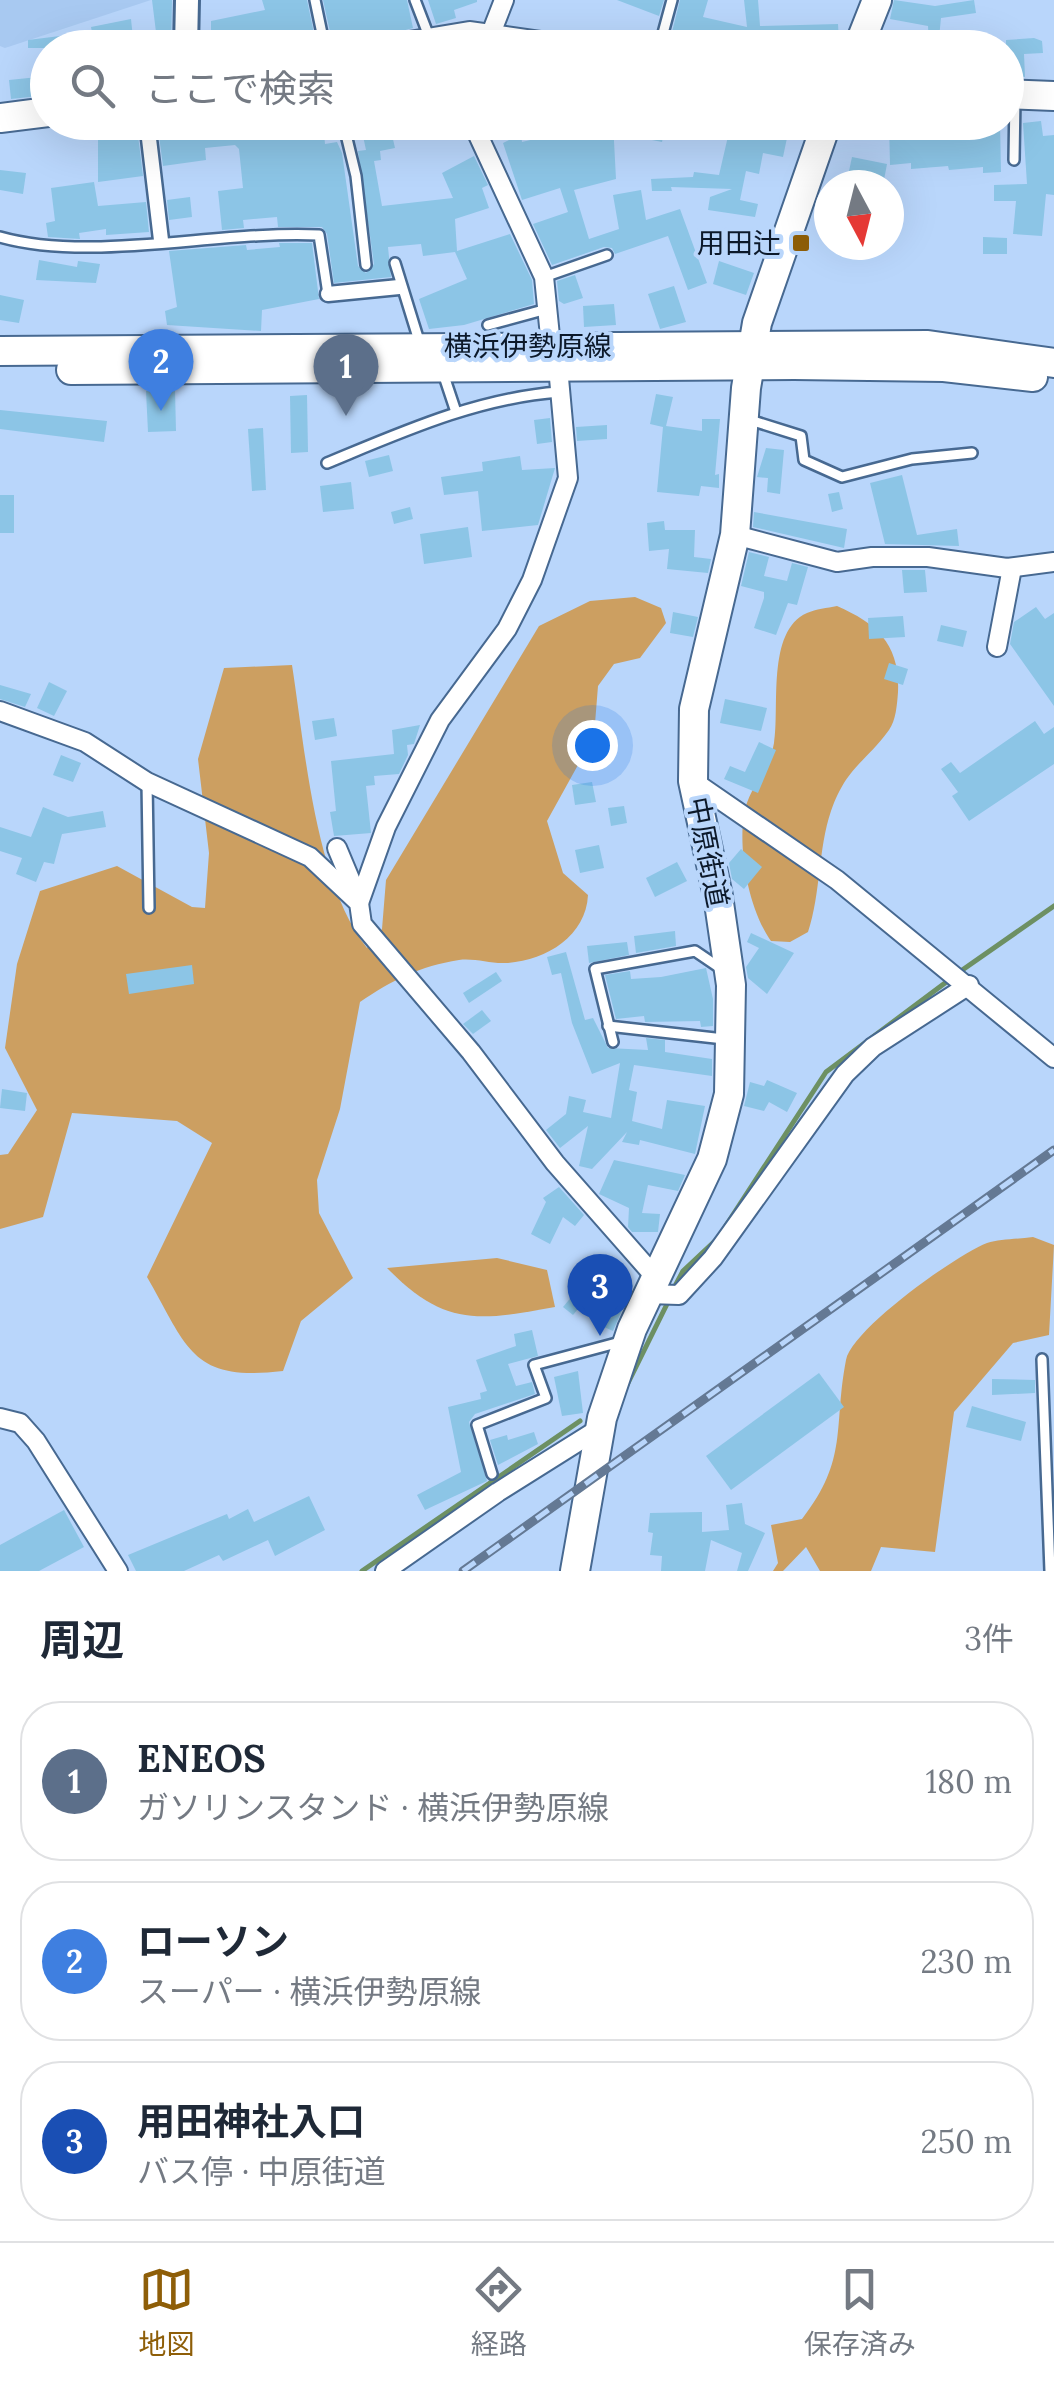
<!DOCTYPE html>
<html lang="ja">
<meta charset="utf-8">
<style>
:root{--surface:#fff;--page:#f6f6f7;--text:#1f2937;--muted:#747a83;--line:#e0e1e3;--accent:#8e5e08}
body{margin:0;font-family:Lora,"Noto Sans JP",serif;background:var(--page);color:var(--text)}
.compass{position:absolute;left:814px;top:170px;width:90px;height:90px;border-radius:50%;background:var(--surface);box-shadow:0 10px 40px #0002;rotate:173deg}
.you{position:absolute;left:592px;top:745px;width:35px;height:35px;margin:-25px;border:8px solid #fff;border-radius:50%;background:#1a73e8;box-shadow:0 0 0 15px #1a73e833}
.badge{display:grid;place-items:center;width:65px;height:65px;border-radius:50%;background:var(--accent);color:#fff;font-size:32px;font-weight:700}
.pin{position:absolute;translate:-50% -82px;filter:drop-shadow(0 2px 5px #0008)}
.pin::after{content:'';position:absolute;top:52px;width:35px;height:30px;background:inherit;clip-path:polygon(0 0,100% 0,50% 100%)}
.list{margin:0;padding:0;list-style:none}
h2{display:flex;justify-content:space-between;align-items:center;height:130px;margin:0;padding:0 40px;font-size:42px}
h2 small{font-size:32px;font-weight:400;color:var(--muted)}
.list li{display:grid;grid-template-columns:65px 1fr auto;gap:30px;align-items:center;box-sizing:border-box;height:160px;margin:0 20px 20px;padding:0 20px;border:2px solid var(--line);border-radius:40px}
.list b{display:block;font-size:38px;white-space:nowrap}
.list p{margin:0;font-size:32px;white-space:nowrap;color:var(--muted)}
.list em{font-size:32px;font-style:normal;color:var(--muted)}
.icon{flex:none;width:55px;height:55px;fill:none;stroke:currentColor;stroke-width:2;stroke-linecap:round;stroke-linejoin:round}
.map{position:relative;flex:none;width:1054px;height:1571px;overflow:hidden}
.search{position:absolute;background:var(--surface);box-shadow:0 10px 40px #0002;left:30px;right:30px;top:30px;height:110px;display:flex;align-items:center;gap:25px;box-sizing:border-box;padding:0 35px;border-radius:55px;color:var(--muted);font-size:38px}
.sheet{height:670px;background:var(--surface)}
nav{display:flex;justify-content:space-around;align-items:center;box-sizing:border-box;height:140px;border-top:2px solid var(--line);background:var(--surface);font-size:28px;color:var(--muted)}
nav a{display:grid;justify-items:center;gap:5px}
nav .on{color:var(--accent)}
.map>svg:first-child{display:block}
.built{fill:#a8c9f1}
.green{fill:#cc9f61}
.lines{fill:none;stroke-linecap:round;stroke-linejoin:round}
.stream{stroke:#6d9063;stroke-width:5}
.building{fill:#8cc5e6}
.service-casing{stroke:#476991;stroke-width:14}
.pedestrian-casing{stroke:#476991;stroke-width:19}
.minor-casing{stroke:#476991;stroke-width:22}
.tertiary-casing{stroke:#476991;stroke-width:28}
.primary-casing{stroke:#476991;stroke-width:32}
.service{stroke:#fff;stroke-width:9}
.pedestrian{stroke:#fff;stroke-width:14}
.minor{stroke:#fff;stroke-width:18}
.tertiary{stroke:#fff;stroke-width:22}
.primary{stroke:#fff;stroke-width:28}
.rail-casing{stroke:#647994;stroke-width:9}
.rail{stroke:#b9d6fb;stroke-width:5;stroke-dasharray:15;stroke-linecap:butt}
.poi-dot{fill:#8e5e08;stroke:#b9d6fb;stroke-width:4}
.labels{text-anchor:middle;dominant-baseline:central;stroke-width:8;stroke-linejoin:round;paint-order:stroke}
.poi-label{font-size:28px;fill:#0c192a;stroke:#b9d6fb;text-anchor:end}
.street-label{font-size:28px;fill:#0c192a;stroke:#b9d6fb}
</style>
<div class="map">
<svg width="1054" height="1571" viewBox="0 0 1054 1571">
<rect width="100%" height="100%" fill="#b9d6fb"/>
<!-- built -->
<path class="built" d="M0,0H151L5,48L0,46Z"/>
<!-- green -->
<g class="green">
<path d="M635,597L661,608L666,623L640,658L614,664L598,686L594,736L547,821L563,873L588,895C586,936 546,961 506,963C491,964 475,958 459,960C420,966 392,980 360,1002L340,1109L317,1180L319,1213L353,1278L301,1321L283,1371C191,1382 188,1348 147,1277L212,1143L177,1121L72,1113L43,1217L0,1229V1155L8,1154L37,1110L5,1048L17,964L40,891L117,866L192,907L205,908L209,853L198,759L224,668L292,665C305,748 315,882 367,948L382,929L386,880L539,626L590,601Z"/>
<path d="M837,606C878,624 900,645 898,692C897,705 896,720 889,730C865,763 847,766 831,811C818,849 821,893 808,932L790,942L771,941C749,910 738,852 744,814C748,789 770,768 774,743C780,709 766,631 807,613C816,609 827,608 837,606Z"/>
<path d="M1033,1237L1054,1245L1049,1335L1013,1343L954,1412L935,1552L881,1547L871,1571H820L806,1547L783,1571H773L778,1563L771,1525L802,1519C849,1459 833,1427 846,1360C852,1329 956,1255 987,1243C1000,1239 1018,1239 1033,1237Z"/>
<path d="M497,1258L547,1270L555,1307C478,1321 445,1327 387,1268Z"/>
</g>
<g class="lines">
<!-- stream -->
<g class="stream">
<path d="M958,973L1054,906"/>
<path d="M725,1227L826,1072L949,980"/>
<path d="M674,1288L683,1271L716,1240"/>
<path d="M626,1387L670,1298"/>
<path d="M362,1571L580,1421"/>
</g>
</g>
<!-- building -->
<g class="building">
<path d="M152,0H172L171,48H158Z"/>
<path d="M262,0H307L315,38L284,48H247L245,37L211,38V21L265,10Z"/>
<path d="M323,0H407L413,28L387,35L386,30L358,36V43L333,45Z"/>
<path d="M428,0H477V2L454,10L456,18L436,24Z"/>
<path d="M617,0H664L659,16Z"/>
<path d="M680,0H708L703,17L747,27L744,0H758L760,26L838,24L839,42L734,48L735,42L695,33L689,48H668Z"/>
<path d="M894,0L935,6L974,0L976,13L941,18L938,48H929L928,26L890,19Z"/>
<path d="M131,19L134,48H113L112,41L75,48H28V40L92,32L91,27Z"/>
<path d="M1034,38L1042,41L1043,53L1024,54L1025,77L1006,75V40Z"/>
<path d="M48,76V95L11,99L9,80Z"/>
<path d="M1041,121L1043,136L1054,135V195L1046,194L1042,236L1013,234L1016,201H994V185L1027,184L1023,123Z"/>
<path d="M173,122H323L325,144L337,142L342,153L358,266L366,273L374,264L358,151L366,150L360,122H389L395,148L380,151L381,160L374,161L382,206L453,198L442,173L474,156L488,185L482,188L489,208L455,219L457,251L510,234L532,280L534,304L464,325L429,329L419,299L467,279L455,252L423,256L421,244L388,247L391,277L334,283L327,234L322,227H278L277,217L243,220L244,228L222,230L218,191L243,188L239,149L235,145L205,148L206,160L163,166L159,136L174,135Z"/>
<path d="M550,122H613L616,179L574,190L589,239L619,229L613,195L641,190L646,220L680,209L707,283L688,290L668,236L615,254L612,248L604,247L552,265L533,224L568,212L560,188L522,200L503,143L521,134L522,142L551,135Z"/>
<path d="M650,122H666L662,142L647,139Z"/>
<path d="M889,122H904V131L1000,122L1001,172L983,173V167L949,170L948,166L911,169V163L890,165Z"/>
<path d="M137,127L143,176L98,182V131Z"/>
<path d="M729,132L787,138L783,157L763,153L759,174L746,171L740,200L758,204L755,217L708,210L710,197L732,189L671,187L672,191H652L651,179L693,177L694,172L719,175Z"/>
<path d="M852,157L887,164L883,185H846Z"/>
<path d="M0,170L26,173L23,194L0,190Z"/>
<path d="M94,182L98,206L146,202L149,232L106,235V229L79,233L80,239L48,237L46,223L55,221L51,188Z"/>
<path d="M190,197L192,217L169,220L167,200Z"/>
<path d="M983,237L1007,238V254H983Z"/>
<path d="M279,243H312L319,299L262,310L261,331L167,325L165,311L177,307L169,251L246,245L247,250L280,247Z"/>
<path d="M39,260L77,267L78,261L100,264L96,283L36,280Z"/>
<path d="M719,261L754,273L746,295L713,284Z"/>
<path d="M575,275L583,298L564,304L559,301L557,281Z"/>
<path d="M674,286L686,322L660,329L648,294Z"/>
<path d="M0,295L24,300L19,323L0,320Z"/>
<path d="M614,304L616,325L584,327L583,306Z"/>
<path d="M175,390L176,431L148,432L146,391Z"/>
<path d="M656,394L673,397L666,426L702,431V419H720L715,475L719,474V488L701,486L699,496L657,492L663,427L650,424Z"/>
<path d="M307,395L308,452L291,453L290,396Z"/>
<path d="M0,410L107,421L104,442L0,429Z"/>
<path d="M550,418L552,442L537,444L534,420Z"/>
<path d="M607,425V439L577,441L576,427Z"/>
<path d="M263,428L266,490L252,491L248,429Z"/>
<path d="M766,448L784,450L780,494L767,492L768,478L757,477Z"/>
<path d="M389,455L393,471L369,477L365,461Z"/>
<path d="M520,456L522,470L555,468L538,525L482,531L478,491L444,495L441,477L483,471L482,462Z"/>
<path d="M902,475L917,535L957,529L959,546L885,544L870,483Z"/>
<path d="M351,482L354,509L323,512L320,486Z"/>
<path d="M839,492L843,509L832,512L828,494Z"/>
<rect x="0" y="495" width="14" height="38"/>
<path d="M410,507L413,519L394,524L391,512Z"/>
<path d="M754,512L847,529L844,548L753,527Z"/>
<path d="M664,521L665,530H695L694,557L711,559L708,573L667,569L669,549L649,551L647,523Z"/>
<path d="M468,527L472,557L424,564L420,534Z"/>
<path d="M749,552L769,557L764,576L787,581L792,563L808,567L797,605L788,603L776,635L754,628L764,598V592L741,586Z"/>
<path d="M902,570H925L927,592L904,593Z"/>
<path d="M1036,607L1045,619L1054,613V706L1010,644L1014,622Z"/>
<path d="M673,612L698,617L693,637L670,633Z"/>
<path d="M903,616L905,637L869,639L868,618Z"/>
<path d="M941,625L967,631L963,647L937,641Z"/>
<path d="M889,663L908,669L903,685L884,679Z"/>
<path d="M49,682L67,691L54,716L37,708Z"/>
<path d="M0,685L31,694L25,707L0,699Z"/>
<path d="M725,699L767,708L761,731L720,723Z"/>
<path d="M334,718L337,736L315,740L312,721Z"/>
<path d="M1035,721L1044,734L1054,727V764L969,821L952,796L958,792L941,769L951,762L960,773Z"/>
<path d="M420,725L414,744L407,745L408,755L399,774L374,776L375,785L366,786L371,833L334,836L330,812L336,811L331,761L394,754L392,730Z"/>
<path d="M759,742L776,750L758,793L724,779L730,766L745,772Z"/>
<path d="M61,755L81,763L73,782L53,775Z"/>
<path d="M592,782L596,802L575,805L572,785Z"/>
<path d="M624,806L627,823L611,826L608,808Z"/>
<path d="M43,807L68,817L103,811L106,827L62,834L54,864L44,862L36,882L16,874L22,858L0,851V827L31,837Z"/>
<path d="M599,845L604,868L580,873L575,850Z"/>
<path d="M741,849L762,867L744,889L732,879L729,863Z"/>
<path d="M677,862L687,881L655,897L646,878Z"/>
<path d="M675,931L676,946L636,953L634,936Z"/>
<path d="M751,933L794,953L767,994L748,978L746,967L759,948L747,942Z"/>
<path d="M627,942L629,955L589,963L587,946Z"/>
<path d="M566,952L585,1020L593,1018L608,1048L648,1050L646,1038L665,1040V1052L712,1059V1076L634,1065L629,1090L637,1092L632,1121L662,1129L667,1100L705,1106L695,1154L640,1140L639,1145L622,1142L627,1132L592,1169L579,1166L588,1126L560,1148L546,1130L566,1114L569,1096L586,1100L583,1112L611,1118L620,1063L592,1074L572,1023L561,973L552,975L547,957Z"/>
<path d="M192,965L194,984L129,994L126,974Z"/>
<path d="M706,968L713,999V1026L701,1027L700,1021L645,1022L644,1016L616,1019L605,975L630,971L631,979L661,977Z"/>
<path d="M496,972L502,981L469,1003L463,993Z"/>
<path d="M482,1010L491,1021L473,1034L463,1024Z"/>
<path d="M767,1080L797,1093L787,1112L769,1102L764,1111L744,1106L750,1082L764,1086Z"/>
<path d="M2,1089L27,1093L25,1111L0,1108Z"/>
<path d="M614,1160L685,1175L678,1191L648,1185L642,1213L660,1214L658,1232H632L628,1227L629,1208L599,1194Z"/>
<path d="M559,1187L584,1215L575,1226L563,1217L550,1244L531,1234L546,1202L543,1198Z"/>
<path d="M612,1274L633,1285L613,1331L604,1327L617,1301L602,1293Z"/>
<path d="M573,1295L583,1303L573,1315L563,1307Z"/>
<path d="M532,1330L538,1356L508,1364L516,1386L532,1382L535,1394L475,1414L469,1422L487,1481L425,1510L417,1495L461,1472L448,1407L481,1399L480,1393L487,1391L476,1360L516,1346L514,1334Z"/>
<path d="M578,1371L583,1413L562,1416L554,1377Z"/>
<path d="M819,1373L844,1407L731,1490L706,1456Z"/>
<path d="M992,1379L1035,1380V1393L992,1395Z"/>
<path d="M972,1406L1026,1422L1021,1441L966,1427Z"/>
<path d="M534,1432L538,1444L498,1465L490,1440L507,1435L508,1440Z"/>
<path d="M309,1496L325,1530L275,1556L268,1540L223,1561L219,1555L184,1571H136L128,1555L227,1514L229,1519L248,1509L254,1522Z"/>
<path d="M742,1503L745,1524L765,1533L748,1571H737L742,1553L711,1540L705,1571H661L662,1556L650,1555L653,1533L648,1532L650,1513L702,1512V1532L729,1530L726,1505Z"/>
<path d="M64,1510L84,1547L39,1571H0V1545Z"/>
</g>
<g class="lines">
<defs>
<g id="service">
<path d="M315,0L325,48"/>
<path d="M415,0L430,39"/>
<path d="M659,48L672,0"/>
<path d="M343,122L356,176L366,265"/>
<path d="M1014,160L1015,97"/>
<path d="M0,237C92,263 219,230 319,235L328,294"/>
<path d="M395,263L420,344"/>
<path d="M544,277L607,255"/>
<path d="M488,325L547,309"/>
<path d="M443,373L456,412"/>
<path d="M750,420L801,436L804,460L842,477L912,459L972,453"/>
<path d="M327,463C402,432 477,398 559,392"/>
<path d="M147,782L149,908"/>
<path d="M608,1026L724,1039"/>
<path d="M613,1042L595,969L695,951L723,970"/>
<path d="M1042,1359L1050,1571"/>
<path d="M492,1474L477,1425L546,1398L534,1365L624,1341"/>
</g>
<g id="pedestrian">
<path d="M147,122L161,240"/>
<path d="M328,294L399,287"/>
</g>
<g id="minor">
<path d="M490,36L504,0"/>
<path d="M472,122L544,277L551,346"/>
<path d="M735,535L837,562L872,557H928L1007,568L1054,562"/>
<path d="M997,647L1012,568"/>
<path d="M0,711L85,742L147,782L310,857L359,903L362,924L471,1052L555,1163L657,1279"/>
<path d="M693,781L837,880L1054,1058"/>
<path d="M337,848L358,898"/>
<path d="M359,903L386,827L440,720L507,629L532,580L568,478L558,367"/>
<path d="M648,1294L679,1295L713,1258L845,1074L873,1047L969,985"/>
<path d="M0,1418L20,1423L36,1441L118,1571"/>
<path d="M385,1571L498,1492L600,1428"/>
</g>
<path id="tertiary" d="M186,48L187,0"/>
<g id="primary">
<path d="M398,48L470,36L555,48"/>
<path d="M858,48L877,0"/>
<path d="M1006,94L1054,96"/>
<path d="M0,118L48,112"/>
<path d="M0,351L928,345L1054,363"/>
<path d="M71,370L794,365L944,367L1033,377"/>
<path d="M575,1571L602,1418L632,1329L712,1159L729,1094L731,985L718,896L693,781L694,709L735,535L746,388L757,323L827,122"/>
</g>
</defs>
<!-- service casing -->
<use href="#service" class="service-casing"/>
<!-- pedestrian casing -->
<use href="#pedestrian" class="pedestrian-casing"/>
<!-- minor casing -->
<use href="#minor" class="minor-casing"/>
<!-- tertiary casing -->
<use href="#tertiary" class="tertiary-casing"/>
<!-- primary casing -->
<use href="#primary" class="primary-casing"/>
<!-- service -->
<use href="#service" class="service"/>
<!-- pedestrian -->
<use href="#pedestrian" class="pedestrian"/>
<!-- minor -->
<use href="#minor" class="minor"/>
<!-- tertiary -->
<use href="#tertiary" class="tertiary"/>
<!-- primary -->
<use href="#primary" class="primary"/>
<defs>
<path id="rail" d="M463,1571L1054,1150"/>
</defs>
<!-- rail casing -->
<use href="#rail" class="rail-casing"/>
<!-- rail -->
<use href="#rail" class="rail"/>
</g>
<!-- markers -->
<rect class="poi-dot" x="791" y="233" width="20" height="20" rx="5"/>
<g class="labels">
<!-- poi labels -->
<g class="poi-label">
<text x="781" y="243">用田辻</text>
</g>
<!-- street labels -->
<g class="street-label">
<text x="528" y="346">横浜伊勢原線</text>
<text transform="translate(708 852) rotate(79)">中原街道</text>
</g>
</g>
</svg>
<svg class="compass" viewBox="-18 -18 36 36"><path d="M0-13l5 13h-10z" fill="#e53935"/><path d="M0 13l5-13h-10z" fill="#747a83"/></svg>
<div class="you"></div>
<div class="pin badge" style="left:346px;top:416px;background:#5c6f8a">1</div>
<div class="pin badge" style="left:161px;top:411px;background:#3f7fe0">2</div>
<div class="pin badge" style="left:600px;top:1336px;background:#1a4fb4">3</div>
<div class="search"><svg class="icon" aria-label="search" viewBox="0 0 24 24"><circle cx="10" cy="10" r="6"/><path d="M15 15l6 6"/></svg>ここで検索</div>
</div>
<section class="sheet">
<h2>周辺<small>3件</small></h2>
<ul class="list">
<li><span class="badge" style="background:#5c6f8a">1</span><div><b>ENEOS</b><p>ガソリンスタンド · 横浜伊勢原線</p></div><em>180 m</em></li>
<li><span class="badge" style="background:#3f7fe0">2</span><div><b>ローソン</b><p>スーパー · 横浜伊勢原線</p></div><em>230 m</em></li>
<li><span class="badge" style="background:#1a4fb4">3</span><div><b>用田神社入口</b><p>バス停 · 中原街道</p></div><em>250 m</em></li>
</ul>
</section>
<nav>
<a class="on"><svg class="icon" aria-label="map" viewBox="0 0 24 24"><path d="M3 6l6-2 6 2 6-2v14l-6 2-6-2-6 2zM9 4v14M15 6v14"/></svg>地図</a>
<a><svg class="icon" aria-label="directions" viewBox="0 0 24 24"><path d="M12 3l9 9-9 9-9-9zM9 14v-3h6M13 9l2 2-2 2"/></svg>経路</a>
<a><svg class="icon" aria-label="saved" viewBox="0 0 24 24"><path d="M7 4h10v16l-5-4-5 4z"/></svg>保存済み</a>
</nav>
